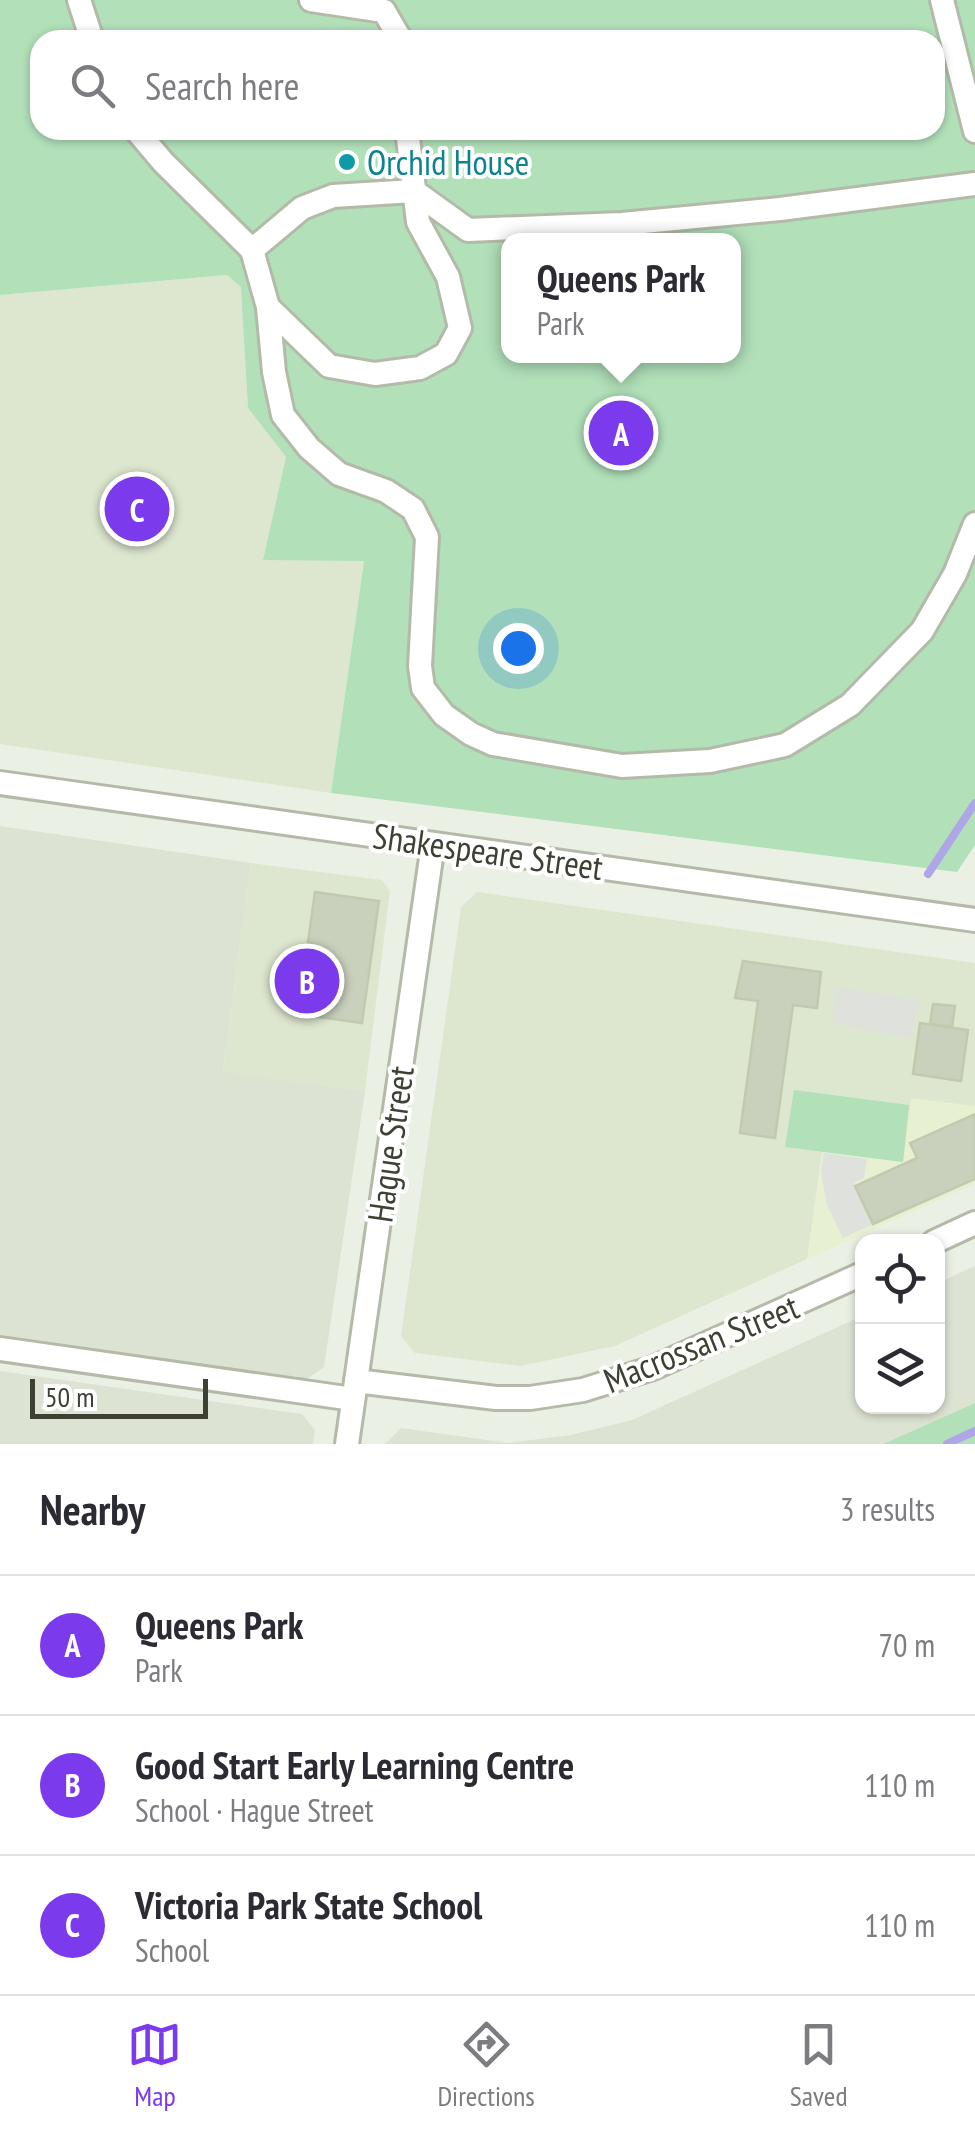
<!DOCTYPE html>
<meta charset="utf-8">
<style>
:root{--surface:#fff;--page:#f2f2f3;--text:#2b2b33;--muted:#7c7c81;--line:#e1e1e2;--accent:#7c3aed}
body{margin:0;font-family:"PT Sans Narrow",sans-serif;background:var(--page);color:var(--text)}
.controls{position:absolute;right:30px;bottom:30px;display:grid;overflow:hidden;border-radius:20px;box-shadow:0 2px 8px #0004}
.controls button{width:90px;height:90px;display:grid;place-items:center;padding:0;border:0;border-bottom:2px solid var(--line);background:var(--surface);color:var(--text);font:50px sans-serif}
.scale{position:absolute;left:30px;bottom:25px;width:178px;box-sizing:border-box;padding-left:10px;border:5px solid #3d4134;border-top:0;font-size:28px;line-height:35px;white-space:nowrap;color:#3d4134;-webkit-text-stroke:8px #fff;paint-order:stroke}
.you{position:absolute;left:518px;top:648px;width:35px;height:35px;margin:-25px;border:8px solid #fff;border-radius:50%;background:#1a73e8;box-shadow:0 0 0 15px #1a73e833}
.badge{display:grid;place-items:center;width:65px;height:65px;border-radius:50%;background:var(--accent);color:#fff;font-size:32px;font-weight:700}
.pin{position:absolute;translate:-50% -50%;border:5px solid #fff;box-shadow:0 2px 10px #0006}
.popup{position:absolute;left:501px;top:233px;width:240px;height:130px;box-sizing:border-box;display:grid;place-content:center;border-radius:20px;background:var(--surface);filter:drop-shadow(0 2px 8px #0005);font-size:32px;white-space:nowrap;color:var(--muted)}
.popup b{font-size:38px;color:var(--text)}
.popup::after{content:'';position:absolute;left:50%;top:100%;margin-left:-20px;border:20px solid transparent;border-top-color:var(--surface)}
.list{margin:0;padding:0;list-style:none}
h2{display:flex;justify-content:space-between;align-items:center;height:130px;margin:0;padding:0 40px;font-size:42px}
h2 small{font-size:32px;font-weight:400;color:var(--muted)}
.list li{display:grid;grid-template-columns:65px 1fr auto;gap:30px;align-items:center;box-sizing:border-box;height:140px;padding:0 40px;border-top:2px solid var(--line)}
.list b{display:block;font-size:38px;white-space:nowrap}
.list p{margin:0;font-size:32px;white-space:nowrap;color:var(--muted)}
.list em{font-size:32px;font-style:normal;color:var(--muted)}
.icon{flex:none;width:55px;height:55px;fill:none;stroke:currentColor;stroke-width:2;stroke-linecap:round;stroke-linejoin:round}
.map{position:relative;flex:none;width:975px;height:1444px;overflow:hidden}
.search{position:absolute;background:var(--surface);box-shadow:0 2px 8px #0004;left:30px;right:30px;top:30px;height:110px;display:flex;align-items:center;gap:25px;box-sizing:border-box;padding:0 35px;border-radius:30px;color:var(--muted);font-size:38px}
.sheet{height:550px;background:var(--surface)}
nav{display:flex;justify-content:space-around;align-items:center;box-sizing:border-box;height:140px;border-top:2px solid var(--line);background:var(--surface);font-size:28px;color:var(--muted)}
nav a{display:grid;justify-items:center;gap:5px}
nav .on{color:var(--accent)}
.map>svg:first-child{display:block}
.residential{fill:#dce3d2}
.commercial{fill:#e7f0d0}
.education{fill:#dde7cf}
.green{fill:#b1e0b9;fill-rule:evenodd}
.parking{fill:#dfe1dc}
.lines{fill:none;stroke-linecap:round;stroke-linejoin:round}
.stream{stroke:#aea6e7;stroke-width:8}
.building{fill:#c9d0bb;stroke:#c1caaf;stroke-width:2.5}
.minor-casing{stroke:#b3baa8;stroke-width:28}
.minor{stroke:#fff;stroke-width:22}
.culture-dot{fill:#0f9aa8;stroke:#fff;stroke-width:4}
.labels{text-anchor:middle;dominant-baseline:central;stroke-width:8;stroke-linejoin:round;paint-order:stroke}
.culture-label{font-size:35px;fill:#0d838f;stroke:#fff;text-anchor:start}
.street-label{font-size:35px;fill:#3d4134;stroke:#fff}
</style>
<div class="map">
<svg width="975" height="1444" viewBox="0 0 975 1444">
<rect width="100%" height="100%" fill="#ebf0e4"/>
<!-- residential -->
<g class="residential">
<path d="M0,826L251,863L223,1071L365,1091L324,1367L307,1379L0,1336Z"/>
<path d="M975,1266V1403L883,1444H385L401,1428L508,1443L571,1435L632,1420L862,1316V1406H938V1283Z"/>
<path d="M0,1371L302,1414L315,1430L313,1444H0Z"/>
</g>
<!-- commercial -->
<path class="commercial" d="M910,1097L975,1106V1184L807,1259L822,1152L902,1162Z"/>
<!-- education -->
<g class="education">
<path d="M227,275L242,287L248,408L286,457L263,560H364L331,793L0,744V295Z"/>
<path d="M251,863L382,880L390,891L365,1091L223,1072Z"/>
<path d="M477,892L975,963V1106L911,1098L903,1162L822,1152L807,1259L615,1346L520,1366L415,1353L401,1336L461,907Z"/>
</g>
<!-- green -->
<g class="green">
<path d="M0,0H975V845L957,872L331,793L364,561L263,560L286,457L248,408L241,287L227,275L0,295ZM40,40H935V130H40ZM508,240H734V356H508Z"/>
<path d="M794,1090L909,1105L903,1162L785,1147Z"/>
<path d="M975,1403V1444H883Z"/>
</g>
<!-- parking -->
<g class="parking">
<path d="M836,987L919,1000L911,1038L841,1025L834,1019Z"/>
<path d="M824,1153L867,1159L864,1178L854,1183L873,1224L843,1238L827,1205L821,1172Z"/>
</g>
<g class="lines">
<!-- stream -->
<g class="stream">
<path d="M928,874L975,803"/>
<path d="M947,1444L975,1431"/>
</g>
</g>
<!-- building -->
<g class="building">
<path d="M315,892L379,901L362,1023L298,1014Z"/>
<path d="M743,961L821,972L817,1008L793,1005L775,1138L740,1133L758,1001L735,998Z"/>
<path d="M933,1004L955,1006L952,1027L930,1024Z"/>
<path d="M920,1023L968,1030L961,1081L913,1074Z"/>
<path d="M975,1114V1179L873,1224L855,1186L917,1158L910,1143Z"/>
</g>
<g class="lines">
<defs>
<g id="minor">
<path d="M79,0L92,40"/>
<path d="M311,0L384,11L401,40"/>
<path d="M942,0L975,131"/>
<path d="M136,130L163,162L252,250"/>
<path d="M407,130L418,222L448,277L460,328L446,354L420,368L375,374L329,366L268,307L252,250L302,208L333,196L414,191L468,230L622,224L780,209L975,184"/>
<path d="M268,307L274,372L283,415L309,448L339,474L386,491L413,509L427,537L420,666L423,688L444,715L471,734L493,744L622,766L710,761L785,745L850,705L922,631L955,574L975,524"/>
<path d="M0,783L975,920"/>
<path d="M934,1242L975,1223"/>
<path d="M0,1349L353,1399"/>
<path d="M356,1381L496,1398H530L583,1390L653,1368L862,1274"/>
<path d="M347,1444L433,844"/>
</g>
</defs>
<!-- minor casing -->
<use href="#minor" class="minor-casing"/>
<!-- minor -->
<use href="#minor" class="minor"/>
</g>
<!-- markers -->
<circle class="culture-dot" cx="347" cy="162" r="10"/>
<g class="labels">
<!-- culture labels -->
<g class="culture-label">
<text x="367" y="162">Orchid House</text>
</g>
<!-- street labels -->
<g class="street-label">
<text transform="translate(488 851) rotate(8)">Shakespeare Street</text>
<text transform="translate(390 1144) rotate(-82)">Hague Street</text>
<text transform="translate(701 1343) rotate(-22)">Macrossan Street</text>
</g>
</g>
</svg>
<div class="controls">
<button><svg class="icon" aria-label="locate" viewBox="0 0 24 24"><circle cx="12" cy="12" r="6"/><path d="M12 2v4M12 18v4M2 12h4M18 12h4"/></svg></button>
<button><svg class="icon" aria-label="layers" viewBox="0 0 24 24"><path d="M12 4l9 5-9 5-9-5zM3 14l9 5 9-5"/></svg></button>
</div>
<div class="scale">50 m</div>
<div class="you"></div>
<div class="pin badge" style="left:621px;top:433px">A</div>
<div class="popup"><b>Queens Park</b>Park</div>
<div class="pin badge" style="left:307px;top:981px">B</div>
<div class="pin badge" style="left:137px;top:509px">C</div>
<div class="search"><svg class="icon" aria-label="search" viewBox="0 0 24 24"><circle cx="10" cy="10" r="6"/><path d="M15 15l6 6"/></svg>Search here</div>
</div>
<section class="sheet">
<h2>Nearby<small>3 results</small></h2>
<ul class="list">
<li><span class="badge">A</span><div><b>Queens Park</b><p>Park</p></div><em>70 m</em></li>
<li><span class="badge">B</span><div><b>Good Start Early Learning Centre</b><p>School · Hague Street</p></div><em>110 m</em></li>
<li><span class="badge">C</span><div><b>Victoria Park State School</b><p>School</p></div><em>110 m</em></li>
</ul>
</section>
<nav>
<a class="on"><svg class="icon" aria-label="map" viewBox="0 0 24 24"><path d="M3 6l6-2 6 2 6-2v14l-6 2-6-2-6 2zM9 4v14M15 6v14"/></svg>Map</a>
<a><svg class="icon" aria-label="directions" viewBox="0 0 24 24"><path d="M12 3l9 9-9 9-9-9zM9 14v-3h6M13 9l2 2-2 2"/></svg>Directions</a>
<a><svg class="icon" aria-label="saved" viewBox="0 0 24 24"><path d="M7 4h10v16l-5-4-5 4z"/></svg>Saved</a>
</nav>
